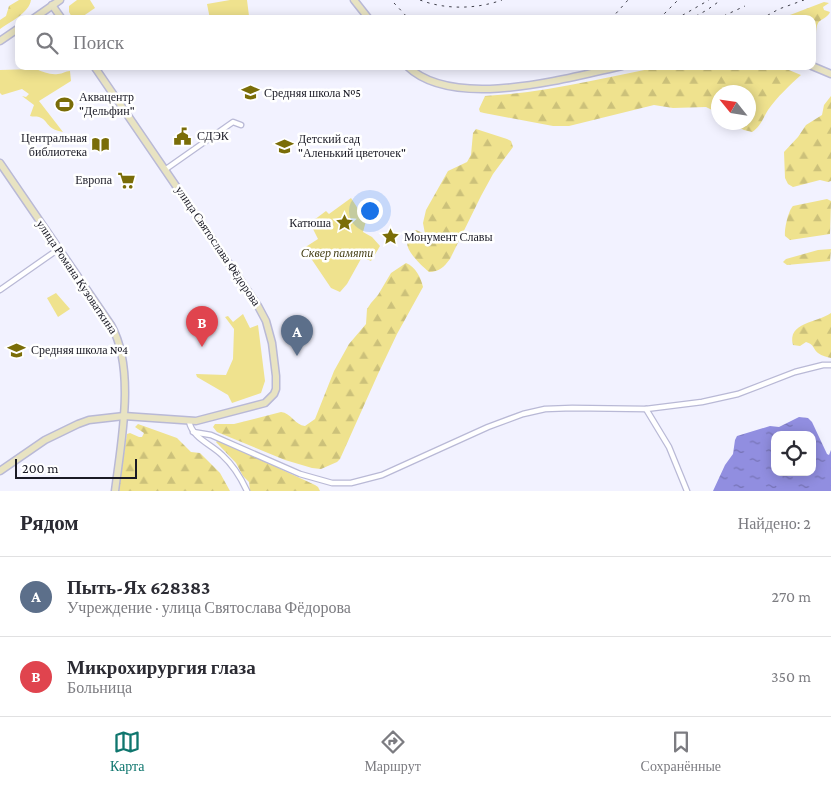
<!DOCTYPE html>
<html lang="ru">
<meta charset="utf-8">
<style>
:root{--surface:#fff;--page:#f7f7f7;--text:#2b2b33;--muted:#7c7c81;--line:#e1e1e2;--accent:#0f766e}
body{margin:0;font-family:"Crimson Pro",serif;background:var(--page);color:var(--text)}
.controls{position:absolute;right:15px;bottom:15px;display:grid;overflow:hidden;border-radius:10px;box-shadow:0 2px 12px #0003}
.controls button{width:45px;height:45px;display:grid;place-items:center;padding:0;border:0;border-bottom:1px solid var(--line);background:var(--surface);color:var(--text);font:25px sans-serif}
.compass{position:absolute;left:711px;top:85px;width:45px;height:45px;border-radius:50%;background:var(--surface);box-shadow:0 2px 12px #0003;rotate:300deg}
.scale{position:absolute;left:15px;bottom:12px;width:122px;box-sizing:border-box;padding-left:5px;border:2px solid #1a1a25;border-top:0;font-size:14px;line-height:18px;white-space:nowrap;color:#1a1a25;-webkit-text-stroke:4px #fff;paint-order:stroke}
.you{position:absolute;left:369px;top:210px;width:18px;height:18px;margin:-12px;border:4px solid #fff;border-radius:50%;background:#1a73e8;box-shadow:0 0 0 8px #1a73e833}
.badge{display:grid;place-items:center;width:32px;height:32px;border-radius:50%;background:var(--accent);color:#fff;font-size:16px;font-weight:700}
.pin{position:absolute;translate:-50% -41px;filter:drop-shadow(0 1px 2px #0008)}
.pin::after{content:'';position:absolute;top:26px;width:18px;height:15px;background:inherit;clip-path:polygon(0 0,100% 0,50% 100%)}
.list{margin:0;padding:0;list-style:none}
h2{display:flex;justify-content:space-between;align-items:center;height:65px;margin:0;padding:0 20px;font-size:21px}
h2 small{font-size:16px;font-weight:400;color:var(--muted)}
.list li{display:grid;grid-template-columns:32px 1fr auto;gap:15px;align-items:center;box-sizing:border-box;height:80px;padding:0 20px;border-top:1px solid var(--line)}
.list b{display:block;font-size:19px;white-space:nowrap}
.list p{margin:0;font-size:16px;white-space:nowrap;color:var(--muted)}
.list em{font-size:16px;font-style:normal;color:var(--muted)}
.icon{flex:none;width:28px;height:28px;fill:none;stroke:currentColor;stroke-width:2;stroke-linecap:round;stroke-linejoin:round}
.map{position:relative;flex:none;width:831px;height:491px;overflow:hidden}
.search{position:absolute;background:var(--surface);box-shadow:0 2px 12px #0003;left:15px;right:15px;top:15px;height:55px;display:flex;align-items:center;gap:12px;box-sizing:border-box;padding:0 18px;border-radius:10px;color:var(--muted);font-size:19px}
.sheet{height:225px;background:var(--surface)}
nav{display:flex;justify-content:space-around;align-items:center;box-sizing:border-box;height:70px;border-top:1px solid var(--line);background:var(--surface);font-size:14px;color:var(--muted)}
nav a{display:grid;justify-items:center;gap:2px}
nav .on{color:var(--accent)}
.map>svg:first-child{display:block}
.green{fill:#efe28e}
.forest{fill:url(#forest-firs)}
.water{fill:url(#water-ripples);fill-rule:evenodd}
.lines{fill:none;stroke-linecap:round;stroke-linejoin:round}
.street-casing{stroke:#b9b9d6;stroke-width:7}
.secondary-casing{stroke:#b9b9d6;stroke-width:9}
.street{stroke:#fff;stroke-width:4.5}
.secondary{stroke:#e8e3c2;stroke-width:6}
.rail{stroke:#40404b;stroke-width:1;stroke-dasharray:2.5 5;stroke-linecap:butt}
.labels{text-anchor:middle;dominant-baseline:central;stroke-width:5;stroke-linejoin:round;paint-order:stroke}
.poi-label{font-size:12px;fill:#1a1a25;stroke:#fff;text-anchor:start}
.street-label{font-size:12px;fill:#1a1a25;stroke:#fff}
.park-label{font-size:12px;font-style:italic;fill:#49431a;stroke:#fff}
</style>
<div class="map">
<svg width="831" height="491" viewBox="0 0 831 491">
<defs>
<pattern id="forest-firs" width="22" height="20" patternUnits="userSpaceOnUse" patternTransform="scale(1.25)"><rect width="22" height="20" fill="#efe28e"/><path d="M5 1l3.5 6h-7zM16 11l3.5 6h-7z" fill="#ccc17a"/></pattern>
<pattern id="water-ripples" width="26" height="14" patternUnits="userSpaceOnUse" patternTransform="scale(1.25)"><rect width="26" height="14" fill="#918ee0"/><path d="M2 4q2-2 4 0t4 0M15 11q2-2 4 0t4 0" fill="none" stroke="#7673b5"/></pattern>
</defs>
<rect width="100%" height="100%" fill="#f2f2ff"/>
<!-- green -->
<g class="green">
<path d="M77,0H90L95,8L79,19H73L69,12V6Z"/>
<path d="M230,0H247L249,16L235,19H210L207,4Z"/>
<path d="M36,69C43,72 50,75 58,74C63,74 65,71 70,71L71,81L39,101L63,132C45,129 49,120 39,117C36,116 33,117 30,116L34,105L22,96L26,97L29,94L22,89L2,95L0,93V70Z"/>
<path d="M351,198L366,221L363,232L372,237L380,246L371,261L362,257L347,284L340,292L331,288L304,248L318,239L310,223L326,211L329,214Z"/>
<path d="M56,293L70,309L58,317L47,298Z"/>
<path d="M243,314L250,328L258,325L265,381L261,393L232,403L228,395L197,377L196,374L226,375L233,359L234,329L225,317L228,316L233,322Z"/>
</g>
<!-- forest -->
<g class="forest">
<path d="M19,0H31C29,13 10,22 0,29V20L6,16L9,6Z"/>
<path d="M824,2L829,3L823,7L824,10L830,12L829,14C821,23 817,17 816,34L812,37V19H773L780,16L790,15Z"/>
<path d="M665,66H779L801,75C790,85 777,97 768,110C763,118 761,126 752,132L744,130L731,123L748,122V92H718V113L706,107L673,108L654,105L569,126H553L484,113L480,112L479,109L485,96C546,93 606,77 665,66Z"/>
<path d="M831,96V181L828,182L820,180L793,187L788,184L785,178L784,152L798,137L806,125L822,115L824,105Z"/>
<path d="M476,129L507,139L511,141L513,147L493,174L481,196L450,259C444,267 439,272 429,272C418,262 394,242 416,230L425,234L423,223L426,210L448,171L467,162L471,155L473,133Z"/>
<path d="M827,199L831,201L830,234L790,240L785,236C784,230 788,211 793,206Z"/>
<path d="M831,249L830,261L787,265L783,262L786,259L818,250Z"/>
<path d="M406,263C416,267 421,278 423,287L397,334L378,374L340,459L337,462L321,469L312,468L285,460L217,432L213,427L215,424H234L281,412C291,413 295,425 305,426L315,419L334,371L349,344L366,324L367,309L371,303L378,295L391,273Z"/>
<path d="M831,313V358C827,357 822,356 818,353C813,349 814,344 806,342L800,346L793,345C787,322 817,323 831,313Z"/>
<path d="M138,424L177,438L191,452L200,453L220,473L230,491H118L127,434L130,433L139,437H142L144,433L135,427Z"/>
<path d="M218,440L315,485L318,487L320,491H250L249,482L243,476L236,463L216,442Z"/>
</g>
<!-- water -->
<path class="water" d="M799,417L808,418L812,422L827,454L829,455L831,450V491H713L725,465L733,454L735,440L737,436L770,426L779,427ZM775,435H812V472H775Z"/>
<g class="lines">
<defs>
<g id="street">
<path d="M166,169L233,122L241,125"/>
<path d="M0,290L60,248"/>
<path d="M646,409L669,447L687,491"/>
<path d="M189,421C192,438 211,444 222,455C233,465 241,478 247,491"/>
<path d="M193,432L211,435L300,474L332,483H351L382,475L488,427L523,414L545,409L572,408L646,409L702,402L738,394L795,372L823,365H831"/>
</g>
<g id="secondary">
<path d="M354,0L369,19"/>
<path d="M52,5L62,19"/>
<path d="M33,19L60,0"/>
<path d="M0,41L19,28"/>
<path d="M407,66C453,111 567,78 622,66"/>
<path d="M812,66L831,74"/>
<path d="M0,163L111,325C136,369 121,443 115,491"/>
<path d="M0,471L45,440L78,424L89,420L124,416L196,421L265,403L274,394L276,389V376L272,343L266,321L258,306L94,66"/>
</g>
</defs>
<!-- street casing -->
<use href="#street" class="street-casing"/>
<!-- secondary casing -->
<use href="#secondary" class="secondary-casing"/>
<!-- street -->
<use href="#street" class="street"/>
<!-- secondary -->
<use href="#secondary" class="secondary"/>
<!-- rail -->
<g class="rail">
<path d="M420,0C446,10 477,9 502,0"/>
<path d="M394,3L409,19"/>
<path d="M696,16L707,10L721,0"/>
<path d="M611,19L628,0"/>
<path d="M659,19L678,0"/>
<path d="M676,19L709,0"/>
<path d="M717,19L745,6"/>
<path d="M761,19L779,9L804,0"/>
<path d="M555,68L561,66"/>
</g>
</g>
<!-- icons -->
<defs>
<symbol id="school-bare" viewBox="-9 -9 18 18"><path d="M0-5L7-2L0 1L-7-2ZM-4 1L0 2.5L4 1V4Q0 6-4 4Z" fill="#7a6d08" stroke="#fff" stroke-width="2.5" paint-order="stroke"/></symbol>
<symbol id="stadium-bare" viewBox="-9 -9 18 18"><path d="M0-5a6.5 5 0 1 0 0 10a6.5 5 0 1 0 0-10ZM-3.5-1.8h7v3.6h-7Z" fill="#7a6d08" stroke="#fff" stroke-width="2.5" paint-order="stroke"/></symbol>
<symbol id="civic-bare" viewBox="-9 -9 18 18"><path d="M-.6-6.5H3V-4.5H.6V-3L4-1V1h2V6H-6V1h2V-1L-.6-3ZM-1.2 2.5V6h2.4V2.5Z" fill="#7a6d08" stroke="#fff" stroke-width="2.5" paint-order="stroke"/></symbol>
<symbol id="library-bare" viewBox="-9 -9 18 18"><path d="M-6-4Q-3-5.5-.7-3.5V5Q-3 3-6 4ZM6-4Q3-5.5 .7-3.5V5Q3 3 6 4Z" fill="#7a6d08" stroke="#fff" stroke-width="2.5" paint-order="stroke"/></symbol>
<symbol id="supermarket-bare" viewBox="-9 -9 18 18"><path d="M-6-5.5h2.5l.6 2H6L4.5 2H-2.5L-4.4-4H-6ZM-1.5 3.2a1.3 1.3 0 1 0 .1 0ZM3 3.2a1.3 1.3 0 1 0 .1 0Z" fill="#7a6d08" stroke="#fff" stroke-width="2.5" paint-order="stroke"/></symbol>
<symbol id="sight-bare" viewBox="-9 -9 18 18"><path d="M0-6L1.8-2.2L6-1.7L2.9 1.2L3.7 5.4L0 3.3L-3.7 5.4L-2.9 1.2L-6-1.7L-1.8-2.2Z" fill="#7a6d08" stroke="#fff" stroke-width="2.5" paint-order="stroke"/></symbol>
</defs>
<g fill-rule="evenodd">
<use href="#school-bare" x="238" y="80" width="25" height="25"/>
<use href="#stadium-bare" x="52" y="92" width="25" height="25"/>
<use href="#civic-bare" x="170" y="124" width="25" height="25"/>
<use href="#library-bare" x="88" y="132" width="25" height="25"/>
<use href="#school-bare" x="272" y="134" width="25" height="25"/>
<use href="#supermarket-bare" x="114" y="168" width="25" height="25"/>
<use href="#sight-bare" x="332" y="210" width="25" height="25"/>
<use href="#sight-bare" x="378" y="224" width="25" height="25"/>
<use href="#school-bare" x="4" y="338" width="25" height="25"/>
</g>
<g class="labels">
<!-- poi labels -->
<g class="poi-label">
<text x="264" y="93">Средняя школа №5</text>
<text x="79" y="97">Аквацентр<tspan x="79" dy="14">"Дельфин"</tspan></text>
<text x="197" y="136">СДЭК</text>
<text x="87" y="138" text-anchor="end">Центральная<tspan x="87" dy="14">библиотека</tspan></text>
<text x="298" y="139">Детский сад<tspan x="298" dy="14">"Аленький цветочек"</tspan></text>
<text x="112" y="180" text-anchor="end">Европа</text>
<text x="331" y="223" text-anchor="end">Катюша</text>
<text x="404" y="237">Монумент Славы</text>
<text x="31" y="350">Средняя школа №4</text>
</g>
<!-- street labels -->
<g class="street-label">
<text transform="translate(218 246) rotate(56)">улица Святослава Фёдорова</text>
<text transform="translate(77 277) rotate(56)">улица Романа Кузоваткина</text>
</g>
<!-- park labels -->
<g class="park-label">
<text x="337" y="253">Сквер памяти</text>
</g>
</g>
</svg>
<div class="controls">
<button><svg class="icon" aria-label="locate" viewBox="0 0 24 24"><circle cx="12" cy="12" r="6"/><path d="M12 2v4M12 18v4M2 12h4M18 12h4"/></svg></button>
</div>
<svg class="compass" viewBox="-18 -18 36 36"><path d="M0-13l5 13h-10z" fill="#e53935"/><path d="M0 13l5-13h-10z" fill="#7c7c81"/></svg>
<div class="scale">200 m</div>
<div class="you"></div>
<div class="pin badge" style="left:297px;top:356px;background:#5c6f8a">A</div>
<div class="pin badge" style="left:202px;top:347px;background:#e0444e">B</div>
<div class="search"><svg class="icon" aria-label="search" viewBox="0 0 24 24"><circle cx="10" cy="10" r="6"/><path d="M15 15l6 6"/></svg>Поиск</div>
</div>
<section class="sheet">
<h2>Рядом<small>Найдено: 2</small></h2>
<ul class="list">
<li><span class="badge" style="background:#5c6f8a">A</span><div><b>Пыть-Ях 628383</b><p>Учреждение · улица Святослава Фёдорова</p></div><em>270 m</em></li>
<li><span class="badge" style="background:#e0444e">B</span><div><b>Микрохирургия глаза</b><p>Больница</p></div><em>350 m</em></li>
</ul>
</section>
<nav>
<a class="on"><svg class="icon" aria-label="map" viewBox="0 0 24 24"><path d="M3 6l6-2 6 2 6-2v14l-6 2-6-2-6 2zM9 4v14M15 6v14"/></svg>Карта</a>
<a><svg class="icon" aria-label="directions" viewBox="0 0 24 24"><path d="M12 3l9 9-9 9-9-9zM9 14v-3h6M13 9l2 2-2 2"/></svg>Маршрут</a>
<a><svg class="icon" aria-label="saved" viewBox="0 0 24 24"><path d="M7 4h10v16l-5-4-5 4z"/></svg>Сохранённые</a>
</nav>
